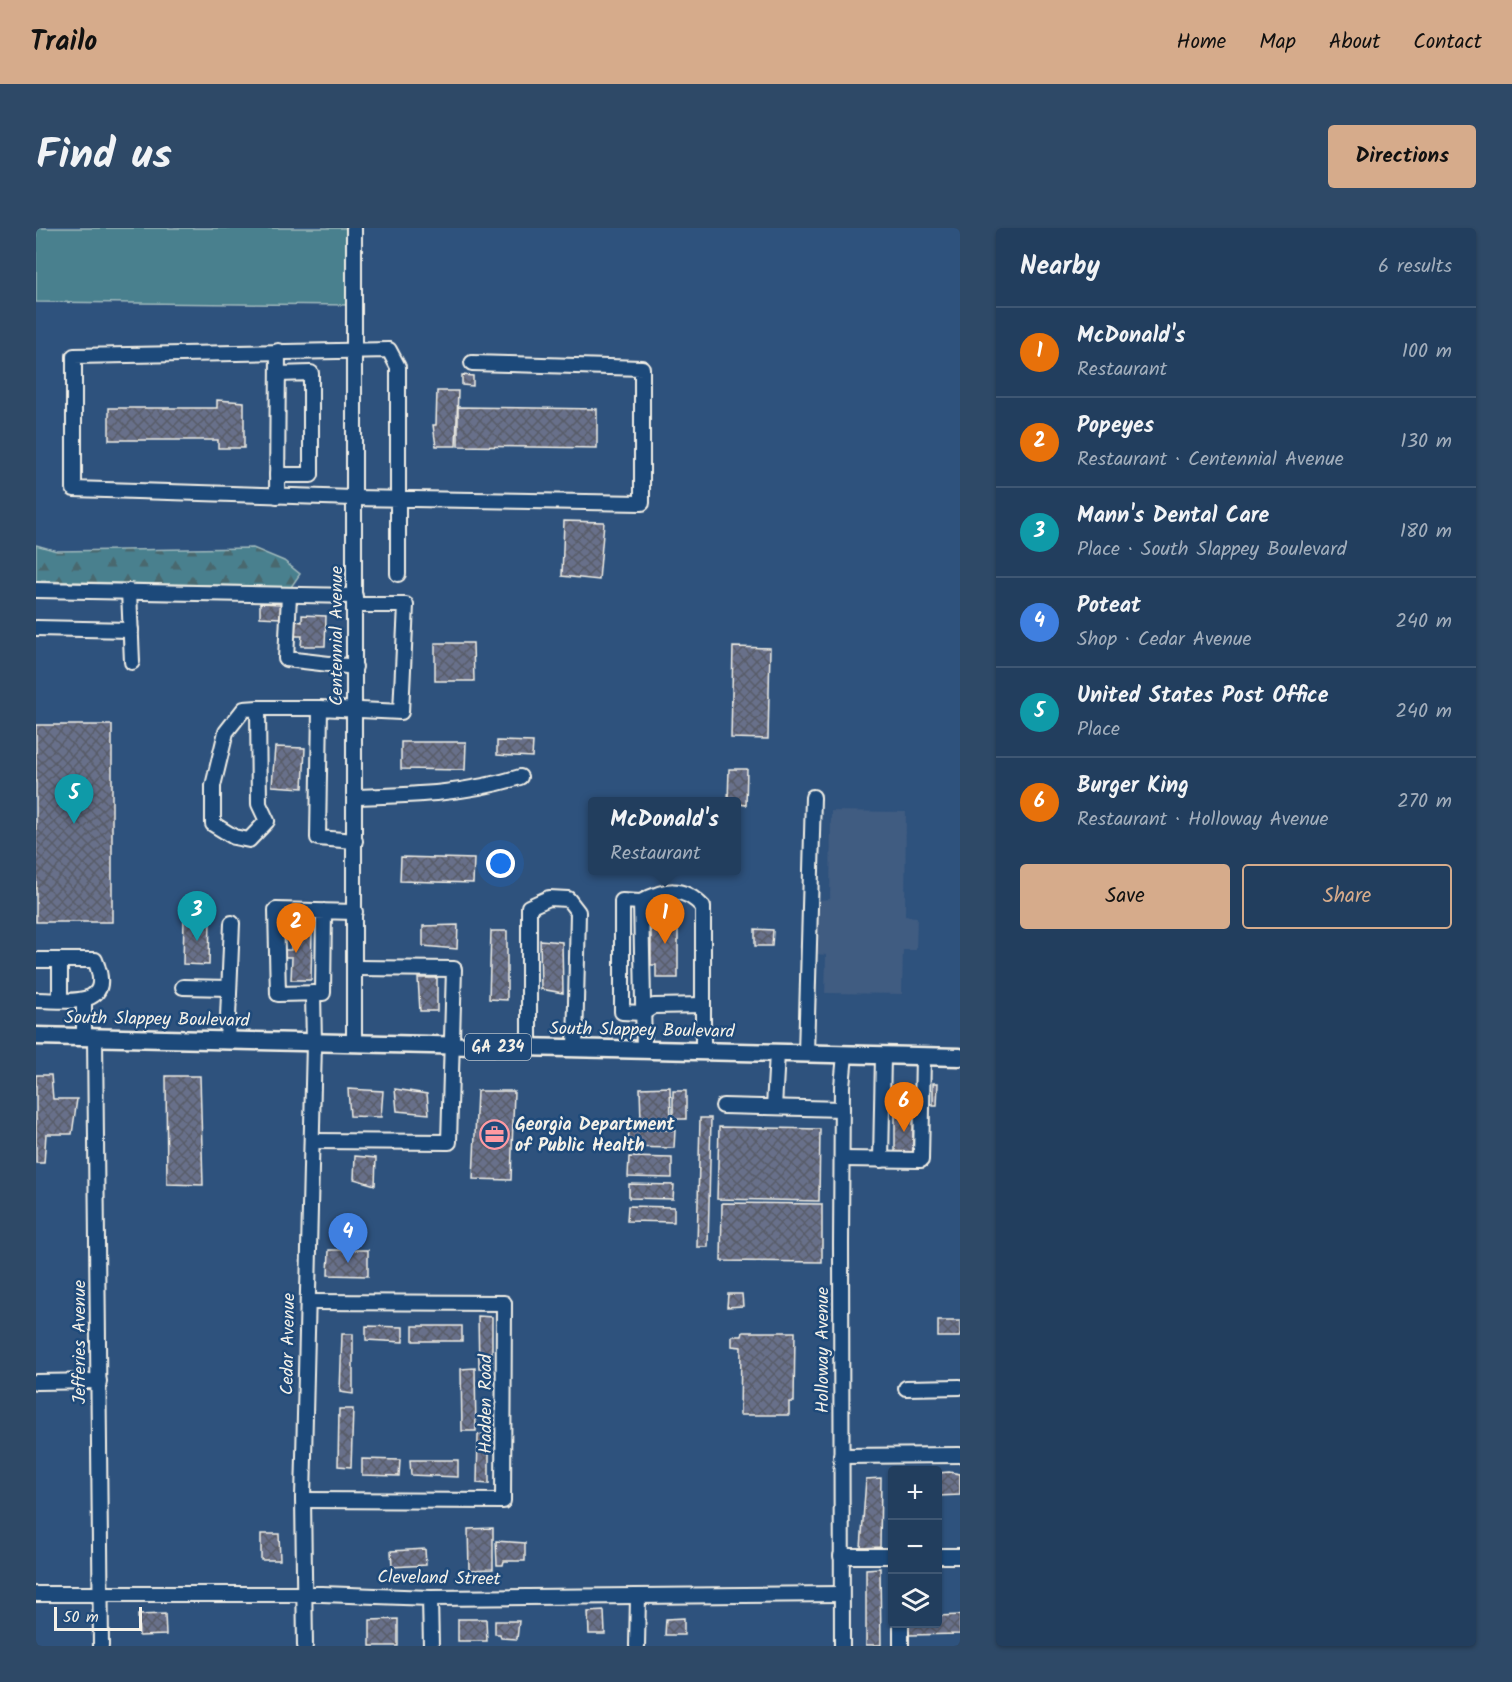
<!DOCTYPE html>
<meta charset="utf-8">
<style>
:root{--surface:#223e5e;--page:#2e4967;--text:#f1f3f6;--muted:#a2aebc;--line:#3f5773;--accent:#d6ab8b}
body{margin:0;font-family:Kalam,sans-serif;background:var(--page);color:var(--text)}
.controls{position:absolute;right:18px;bottom:18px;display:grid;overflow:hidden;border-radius:6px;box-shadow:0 2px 4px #0004}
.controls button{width:54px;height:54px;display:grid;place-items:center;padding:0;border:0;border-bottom:2px solid var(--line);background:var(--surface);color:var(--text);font:30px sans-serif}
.scale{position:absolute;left:18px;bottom:15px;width:88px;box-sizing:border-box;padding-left:6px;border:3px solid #f4f1e8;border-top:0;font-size:16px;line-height:21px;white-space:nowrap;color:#f4f1e8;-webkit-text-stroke:4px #1f4a7a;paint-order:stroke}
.you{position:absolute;left:465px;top:636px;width:21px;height:21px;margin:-15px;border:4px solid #fff;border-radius:50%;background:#1a73e8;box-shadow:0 0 0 9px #1a73e833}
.badge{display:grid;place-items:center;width:39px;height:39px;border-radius:50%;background:var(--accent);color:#fff;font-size:20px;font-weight:700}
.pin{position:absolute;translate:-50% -50px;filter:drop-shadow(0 2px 3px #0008)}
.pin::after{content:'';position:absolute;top:32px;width:21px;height:18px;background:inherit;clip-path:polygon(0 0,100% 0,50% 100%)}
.popup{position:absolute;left:552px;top:569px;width:153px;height:78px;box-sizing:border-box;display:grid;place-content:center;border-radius:6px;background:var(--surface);filter:drop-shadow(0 2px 4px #0005);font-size:20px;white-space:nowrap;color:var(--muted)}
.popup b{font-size:22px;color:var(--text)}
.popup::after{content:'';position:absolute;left:50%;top:100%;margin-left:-12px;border:12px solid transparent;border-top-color:var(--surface)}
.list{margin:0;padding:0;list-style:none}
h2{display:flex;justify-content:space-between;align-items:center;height:78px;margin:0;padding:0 24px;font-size:26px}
h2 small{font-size:20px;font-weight:400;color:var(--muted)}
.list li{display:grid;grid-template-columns:39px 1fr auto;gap:18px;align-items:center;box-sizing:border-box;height:90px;padding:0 24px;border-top:2px solid var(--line)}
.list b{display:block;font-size:22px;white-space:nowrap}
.list p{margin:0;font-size:20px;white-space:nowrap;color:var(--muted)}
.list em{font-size:20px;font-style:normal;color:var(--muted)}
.actions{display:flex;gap:12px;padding:18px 24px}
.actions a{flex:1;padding:14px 0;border:2px solid var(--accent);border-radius:6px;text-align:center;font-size:21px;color:var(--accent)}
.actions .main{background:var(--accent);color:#111}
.icon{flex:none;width:33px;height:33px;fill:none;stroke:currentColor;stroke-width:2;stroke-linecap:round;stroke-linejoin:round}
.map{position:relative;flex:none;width:924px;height:1418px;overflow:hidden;border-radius:6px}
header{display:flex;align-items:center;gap:36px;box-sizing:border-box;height:84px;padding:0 30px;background:var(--accent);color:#111}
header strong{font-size:28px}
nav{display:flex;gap:33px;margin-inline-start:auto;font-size:21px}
.intro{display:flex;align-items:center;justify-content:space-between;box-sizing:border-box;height:144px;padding:0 36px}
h1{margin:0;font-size:42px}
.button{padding:15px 27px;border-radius:6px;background:var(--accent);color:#111;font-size:21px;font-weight:700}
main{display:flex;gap:36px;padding:0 36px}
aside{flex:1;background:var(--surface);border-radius:6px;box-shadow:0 2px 4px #0004}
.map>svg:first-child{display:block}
.built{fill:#3f5b81}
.grass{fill:#4a808e;stroke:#9fb8bb;stroke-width:1.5}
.forest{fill:url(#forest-firs);stroke:#9fb8bb;stroke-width:1.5}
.building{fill:url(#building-cross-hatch);stroke:#f4f1e8;stroke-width:1.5}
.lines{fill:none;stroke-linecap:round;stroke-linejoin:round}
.minor-casing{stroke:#f4f1e8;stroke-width:18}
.major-casing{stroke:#f4f1e8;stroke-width:21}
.minor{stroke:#1f4a7a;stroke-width:14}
.major{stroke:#1f4a7a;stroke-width:16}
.labels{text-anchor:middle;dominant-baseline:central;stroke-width:5;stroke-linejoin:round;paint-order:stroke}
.shield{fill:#1f4a7a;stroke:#b4bfc7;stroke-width:1.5}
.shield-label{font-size:16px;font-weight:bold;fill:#f4f1e8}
.street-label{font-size:18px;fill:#f4f1e8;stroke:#1f4a7a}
.poi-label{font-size:18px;font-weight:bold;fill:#f4f1e8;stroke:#1f4a7a;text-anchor:start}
</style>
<header>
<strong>Trailo</strong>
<nav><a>Home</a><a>Map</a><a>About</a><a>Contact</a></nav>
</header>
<div class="intro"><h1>Find us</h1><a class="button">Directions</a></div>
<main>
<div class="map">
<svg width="924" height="1418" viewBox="0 0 924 1418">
<defs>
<pattern id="forest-firs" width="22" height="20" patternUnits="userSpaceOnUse" patternTransform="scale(1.5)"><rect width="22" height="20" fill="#4a808e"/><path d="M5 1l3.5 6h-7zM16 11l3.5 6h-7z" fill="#4a676e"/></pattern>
<pattern id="building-cross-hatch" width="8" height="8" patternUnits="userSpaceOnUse" patternTransform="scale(1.5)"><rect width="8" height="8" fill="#68708a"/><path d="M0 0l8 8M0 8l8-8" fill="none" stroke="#585c68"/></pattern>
</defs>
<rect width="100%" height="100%" fill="#2e527d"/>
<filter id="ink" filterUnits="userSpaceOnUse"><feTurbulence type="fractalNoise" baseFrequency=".0167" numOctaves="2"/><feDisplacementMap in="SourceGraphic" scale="12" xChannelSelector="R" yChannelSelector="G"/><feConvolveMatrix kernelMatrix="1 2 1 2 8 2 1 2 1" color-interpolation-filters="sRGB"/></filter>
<g filter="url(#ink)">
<!-- built -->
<path class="built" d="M795,583L870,584L869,688L881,689L880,722H867L866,766L789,765L790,727L779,726L780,672L794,671Z"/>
<!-- grass -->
<path class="grass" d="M0,0H318V77L0,74Z"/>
<!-- forest -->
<path class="forest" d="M0,317L21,323L217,320L248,333L264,346L255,359L0,353Z"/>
<!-- building -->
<g class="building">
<path d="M426,147L437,148V158L426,157Z"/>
<path d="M401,163H422L420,218H400L397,197H400Z"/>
<path d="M181,172L208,174V220H182V212H73V180H181Z"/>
<path d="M422,179L561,181V220L422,218Z"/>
<path d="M528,293L568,294L563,352L526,348Z"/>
<path d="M224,375L245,376V390L224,389Z"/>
<path d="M266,387L290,388L289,418H265L266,408H259L260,393L266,394Z"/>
<path d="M399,415H437L438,453H399Z"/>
<path d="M697,419L734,420L732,511L695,510Z"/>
<rect x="0" y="497" width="76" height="197"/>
<path d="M461,513L497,514L496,529L461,527Z"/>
<path d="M365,514H430L429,542L365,541Z"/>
<path d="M239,519L269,520L267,560L236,558Z"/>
<path d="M693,541H711L710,577L692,574Z"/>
<path d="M365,629L438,631L437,655L364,653Z"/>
<path d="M626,687H640L642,694V750H620V737H615V695H626Z"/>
<path d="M148,689L174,690L173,737L147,736Z"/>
<path d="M422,697L421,721L387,718V698Z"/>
<path d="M719,701L737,702L736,718H719Z"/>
<path d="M255,703L276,704L275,752H255L256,729H246V722H255Z"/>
<path d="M455,703H471V772L453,771Z"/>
<path d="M504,712L526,714L527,765L505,761Z"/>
<path d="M382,750H401V783H384Z"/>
<path d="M0,847H15L17,871H41L36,906H10L8,935H0Z"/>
<path d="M130,848H164L167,957L131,956Z"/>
<path d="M897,855H902L901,878H897Z"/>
<path d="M634,859L635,892L605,893L604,860Z"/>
<path d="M312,861L347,863L345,889L314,888Z"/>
<path d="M359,861L391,866L393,886L361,883Z"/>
<path d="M441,863H478L475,952L437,951Z"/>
<rect x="637" y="863" width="13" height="28"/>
<rect x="859" y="884" width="18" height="40"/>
<path d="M664,890H675L672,1019H661Z"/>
<path d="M683,899L784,901L783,973L681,971Z"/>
<path d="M593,901L639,902L638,920L592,919Z"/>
<path d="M319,928L340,930L339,957L318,951Z"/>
<path d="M593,929L636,930V950L592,949Z"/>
<path d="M593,956L638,957L637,971L593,970Z"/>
<path d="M686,975L786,976V1034L685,1033Z"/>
<path d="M592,978L638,979V994L591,993Z"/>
<path d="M293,1022H332V1048L292,1047Z"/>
<path d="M692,1066H706L707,1078L691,1079Z"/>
<path d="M442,1088L456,1089V1141L443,1140Z"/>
<rect x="902" y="1093" width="22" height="16"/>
<path d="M330,1098L367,1099V1114L330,1112Z"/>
<rect x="377" y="1098" width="49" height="15"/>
<path d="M707,1104H759L758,1174H753V1187H704L705,1119L696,1118V1108H706Z"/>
<path d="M306,1106H317V1166L304,1164Z"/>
<path d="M439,1140L440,1203H426L425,1141Z"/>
<path d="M303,1181H317L315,1239L302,1238Z"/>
<path d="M453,1205V1256L441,1255L442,1207Z"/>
<path d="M326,1231L364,1232L363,1248L326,1247Z"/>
<path d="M374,1232H422V1249L375,1247Z"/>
<path d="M913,1244L924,1246V1267L902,1268V1245Z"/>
<path d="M845,1250L844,1319L825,1320L830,1251Z"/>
<path d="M457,1300V1341L433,1342L432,1301Z"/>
<path d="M225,1306H243L244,1332H225Z"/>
<path d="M460,1313L489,1315V1333H468L467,1337H461Z"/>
<path d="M389,1321L390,1337L356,1339L355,1323Z"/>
<path d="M844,1340L845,1417H830V1341Z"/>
<path d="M568,1383L569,1406H553L552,1384Z"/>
<path d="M129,1386L130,1407L103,1408L102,1387Z"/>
<path d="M924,1387V1406L873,1407V1396H902V1388Z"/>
<path d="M648,1390V1407H629L630,1391Z"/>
<path d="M362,1391V1418H334V1392Z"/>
<path d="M422,1391H450L451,1413H422Z"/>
<path d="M459,1393H483L481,1411L465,1410L464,1406H459Z"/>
</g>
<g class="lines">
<defs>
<g id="minor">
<path d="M241,247H275V145L242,146"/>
<path d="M241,268L242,123"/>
<path d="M362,346V139L353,122L38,128V261L318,270L606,275V140L436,135"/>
<path d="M0,362L319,368"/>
<path d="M93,363L96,434"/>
<path d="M253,367L250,431L319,439"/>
<path d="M319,377H370L365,484L284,480L282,610L319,613"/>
<path d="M0,400L95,402"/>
<path d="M222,480L208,481L190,504L177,558V596L198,609L213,612L231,593L223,576L222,480H284"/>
<path d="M319,569C376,567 429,566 484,549"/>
<path d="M605,674L586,673V784L607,785L618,778L667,777"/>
<path d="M288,683L287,765L242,766L240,682L319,684"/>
<path d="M0,732H59C80,782 32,772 0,772"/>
<path d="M147,759L193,760"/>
<path d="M24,772V732"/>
<path d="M48,773V810"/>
<path d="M59,810L65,1418"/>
<path d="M191,813L196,695"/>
<path d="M318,816V0"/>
<path d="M493,819V679L513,670L532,671L542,684L539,820"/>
<path d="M608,822L605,674C629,661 646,657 667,679V823"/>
<path d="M770,826L777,569"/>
<path d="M687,878L806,881"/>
<path d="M738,879L741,825"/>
<path d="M276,913L413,914L418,741L320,740"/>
<path d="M806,931L885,932L887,828"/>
<path d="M845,932L847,828"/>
<path d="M0,1154L63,1153"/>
<path d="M870,1160L924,1159"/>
<path d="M805,1228L924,1227"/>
<path d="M267,1272L467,1273L468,1075L272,1074"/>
<path d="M805,1328H856"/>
<path d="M902,1328H924"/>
<path d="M0,1366H286L394,1370L805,1366"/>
<path d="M394,1370L395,1418"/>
<path d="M865,1396V1418"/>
<path d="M269,1418L267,1270L278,815L277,765"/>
<path d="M601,1418L602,1369"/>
<path d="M806,1418L805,1015L806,858L809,827"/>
</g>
<path id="major" d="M0,808L924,829"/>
</defs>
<!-- minor casing -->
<use href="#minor" class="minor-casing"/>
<!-- major casing -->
<use href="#major" class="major-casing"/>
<!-- minor -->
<use href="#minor" class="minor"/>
<!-- major -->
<use href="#major" class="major"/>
</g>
</g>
<!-- icons -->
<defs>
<symbol id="office-ring" viewBox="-11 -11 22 22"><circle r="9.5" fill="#1f4a7a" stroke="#ff9aa2" stroke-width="1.5"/><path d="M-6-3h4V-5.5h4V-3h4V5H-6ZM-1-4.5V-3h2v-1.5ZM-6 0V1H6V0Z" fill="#ff9aa2"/></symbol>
</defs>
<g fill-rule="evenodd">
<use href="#office-ring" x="442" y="890" width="33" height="33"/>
</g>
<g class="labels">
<!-- shield labels -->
<rect class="shield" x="429" y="806" width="66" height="26" rx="4.5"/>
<g class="shield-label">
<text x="462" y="819">GA 234</text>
</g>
<!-- street labels -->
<g class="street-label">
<text transform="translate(301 408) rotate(-90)">Centennial Avenue</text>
<text transform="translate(121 792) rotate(1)">South Slappey Boulevard</text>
<text transform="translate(606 803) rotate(1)">South Slappey Boulevard</text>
<text transform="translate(44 1114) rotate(-90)">Jefferies Avenue</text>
<text transform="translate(253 1116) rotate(-89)">Cedar Avenue</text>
<text transform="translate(787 1122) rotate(-90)">Holloway Avenue</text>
<text transform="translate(450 1176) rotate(-90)">Hadden Road</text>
<text transform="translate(403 1351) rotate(1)">Cleveland Street</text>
</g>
<!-- poi labels -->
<g class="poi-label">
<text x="479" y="897">Georgia Department<tspan x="479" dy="21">of Public Health</tspan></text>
</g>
</g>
</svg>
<div class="controls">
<button>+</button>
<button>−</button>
<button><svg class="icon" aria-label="layers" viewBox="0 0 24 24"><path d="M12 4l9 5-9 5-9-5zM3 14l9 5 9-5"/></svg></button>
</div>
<div class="scale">50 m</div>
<div class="you"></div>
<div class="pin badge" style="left:629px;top:716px;background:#e8710a">1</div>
<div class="popup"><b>McDonald's</b>Restaurant</div>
<div class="pin badge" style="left:260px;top:725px;background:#e8710a">2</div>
<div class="pin badge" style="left:161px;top:713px;background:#0f9aa8">3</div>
<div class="pin badge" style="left:312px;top:1035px;background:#3f7fe0">4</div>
<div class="pin badge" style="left:38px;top:596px;background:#0f9aa8">5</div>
<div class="pin badge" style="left:868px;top:904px;background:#e8710a">6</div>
</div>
<aside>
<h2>Nearby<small>6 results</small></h2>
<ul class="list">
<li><span class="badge" style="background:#e8710a">1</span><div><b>McDonald's</b><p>Restaurant</p></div><em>100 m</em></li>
<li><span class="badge" style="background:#e8710a">2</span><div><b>Popeyes</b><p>Restaurant · Centennial Avenue</p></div><em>130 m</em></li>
<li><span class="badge" style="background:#0f9aa8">3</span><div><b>Mann's Dental Care</b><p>Place · South Slappey Boulevard</p></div><em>180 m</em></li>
<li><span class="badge" style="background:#3f7fe0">4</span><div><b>Poteat</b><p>Shop · Cedar Avenue</p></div><em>240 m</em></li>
<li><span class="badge" style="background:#0f9aa8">5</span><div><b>United States Post Office</b><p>Place</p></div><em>240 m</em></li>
<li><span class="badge" style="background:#e8710a">6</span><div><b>Burger King</b><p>Restaurant · Holloway Avenue</p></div><em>270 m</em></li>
</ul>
<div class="actions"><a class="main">Save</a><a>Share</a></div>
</aside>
</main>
